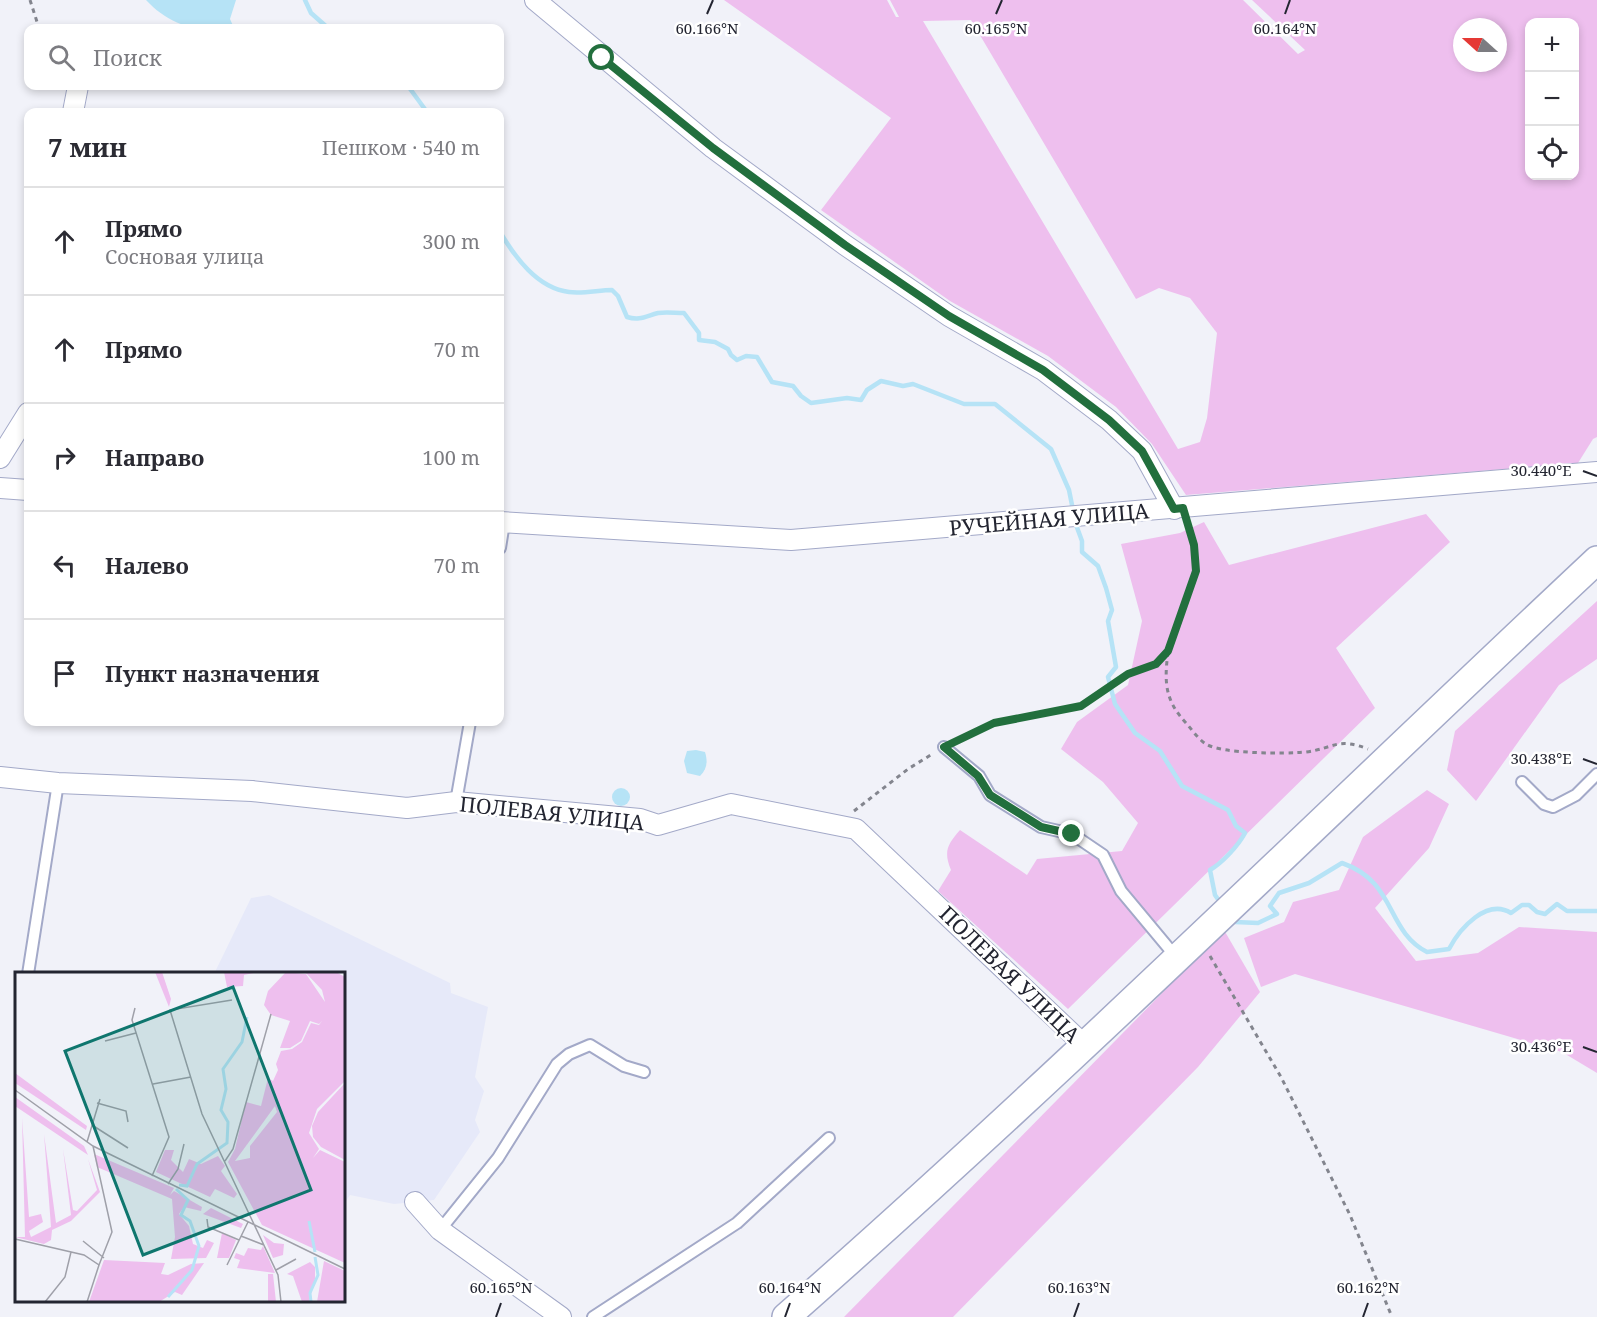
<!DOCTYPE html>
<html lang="ru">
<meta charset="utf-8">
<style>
:root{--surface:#fff;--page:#f2f2f3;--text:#2b2b33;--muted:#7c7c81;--line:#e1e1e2}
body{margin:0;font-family:"Noto Serif",serif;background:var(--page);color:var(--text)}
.controls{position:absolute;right:18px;top:18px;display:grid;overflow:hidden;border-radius:12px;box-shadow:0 3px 9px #0003}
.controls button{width:54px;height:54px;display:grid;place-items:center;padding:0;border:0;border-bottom:2px solid var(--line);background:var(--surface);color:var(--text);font:30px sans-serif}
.compass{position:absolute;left:1453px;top:18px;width:54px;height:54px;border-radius:50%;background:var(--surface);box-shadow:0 3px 9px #0003;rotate:291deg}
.stop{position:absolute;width:18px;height:18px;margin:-14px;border:4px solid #226f3d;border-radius:50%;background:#fff}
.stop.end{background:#226f3d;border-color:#fff;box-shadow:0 2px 6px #0008}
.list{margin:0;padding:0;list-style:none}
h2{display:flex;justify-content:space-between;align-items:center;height:78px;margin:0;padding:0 24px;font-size:26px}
h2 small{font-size:20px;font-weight:400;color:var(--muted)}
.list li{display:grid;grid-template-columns:39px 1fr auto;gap:18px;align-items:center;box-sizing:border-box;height:108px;padding:0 24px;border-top:2px solid var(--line)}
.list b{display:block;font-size:22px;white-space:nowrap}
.list p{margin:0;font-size:20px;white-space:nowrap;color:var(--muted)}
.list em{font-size:20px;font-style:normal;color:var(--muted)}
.icon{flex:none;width:33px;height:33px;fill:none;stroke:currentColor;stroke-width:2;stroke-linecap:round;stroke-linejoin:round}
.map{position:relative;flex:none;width:1597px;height:1317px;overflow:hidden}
.search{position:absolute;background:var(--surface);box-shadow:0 3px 9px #0003;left:24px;top:24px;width:480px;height:66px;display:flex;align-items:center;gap:15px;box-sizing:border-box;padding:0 21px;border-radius:12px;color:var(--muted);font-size:22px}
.panel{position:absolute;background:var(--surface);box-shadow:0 3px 9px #0003;left:24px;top:108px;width:480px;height:618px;border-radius:12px}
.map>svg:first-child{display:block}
.built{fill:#e6e9f9}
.green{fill:#eebfee;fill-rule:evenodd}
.water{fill:#b6e3f6}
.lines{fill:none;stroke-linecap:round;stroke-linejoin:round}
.stream{stroke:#b6e3f6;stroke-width:4.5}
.service-casing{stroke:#a3a9c8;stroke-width:14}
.minor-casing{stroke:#a3a9c8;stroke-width:22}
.secondary-casing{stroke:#a3a9c8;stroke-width:30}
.path{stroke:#83858e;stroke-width:3;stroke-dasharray:4.5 4.5;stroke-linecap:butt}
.service{stroke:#fff;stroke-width:10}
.minor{stroke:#fff;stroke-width:20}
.secondary{stroke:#fff;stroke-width:27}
.route{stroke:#226f3d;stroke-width:8}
.ticks{fill:none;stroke:#232531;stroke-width:2}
.labels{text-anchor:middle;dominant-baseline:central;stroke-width:5;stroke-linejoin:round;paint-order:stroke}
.street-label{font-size:21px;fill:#232531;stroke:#fff}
.inset-river{fill:none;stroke:#b6e3f6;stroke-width:3}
.inset-road{fill:none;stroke:#9fa0a9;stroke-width:1.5}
.view{fill:#0f766e;fill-opacity:0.15;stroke:#0f766e;stroke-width:3}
.inset-edge{fill:none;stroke:#232531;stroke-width:3}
.ticks-label{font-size:15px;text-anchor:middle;fill:#232531;stroke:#fff;stroke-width:5;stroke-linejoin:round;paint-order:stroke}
</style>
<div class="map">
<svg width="1597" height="1317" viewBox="0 0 1597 1317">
<rect width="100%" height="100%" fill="#f1f2f9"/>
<!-- built -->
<path class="built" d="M269,895L450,983L451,993L488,1007L475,1077L484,1091L475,1120L480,1132L434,1200L394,1204L350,1195L344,1204V974H214L251,898Z"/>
<!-- green -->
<g class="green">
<path d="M724,0H887L896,17H899L890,0H1243L1298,54L1305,50L1252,0H1597V437L1593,439L1578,463L1186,495L1152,444L1116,407L1048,356L950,301L821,210L891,118ZM971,20L1136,299L1159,288L1190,298L1217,333L1207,418L1200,442L1178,449L923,21ZM1530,22H1574V176H1530ZM1462,27H1498V63H1462Z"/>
<path d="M1426,514L1450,542L1336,648L1375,708L1068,1009L938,891L951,870C943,851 948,844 960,830L1027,875L1037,859L1122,851L1138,823L1103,782L1061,749L1077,722L1128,685L1142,621L1121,544L1180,533L1204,522L1229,565Z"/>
<path d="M1597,601V659L1559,685L1476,801L1447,770L1455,731Z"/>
<path d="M1427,790L1449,804L1429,848L1375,908L1416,961L1478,953L1519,927L1597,932V1073L1562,1052L1295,974L1261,987L1244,938L1284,922L1293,902L1339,890L1363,837Z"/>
<path d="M1224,930L1260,992L1198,1067L953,1317H844Z"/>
</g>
<!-- water -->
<g class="water">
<path d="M146,0H236L230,19L234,28C201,35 169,25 146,0Z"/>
<path d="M696,750L705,752C708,762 707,769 700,776L687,773L684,761L687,751Z"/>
<circle cx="621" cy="797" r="9"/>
</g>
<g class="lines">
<!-- stream -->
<g class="stream">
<path d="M305,0L311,13L328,28"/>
<path d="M408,86L427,112"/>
<path d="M500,232C515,257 537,288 569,292C583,294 599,290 612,290L618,296L627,317C640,321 646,316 658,313C666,312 675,313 684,313L699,333V340L715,342L728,349L731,355L737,360L746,356L757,357L772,382L793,386L801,396L811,403L847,398L861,400L867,390L881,381L903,386L913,384L964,404H995L1051,449L1069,490L1073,510"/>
<path d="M1075,522L1082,541V552L1098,566L1106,588L1112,610L1108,621L1116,667L1108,677L1115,704L1135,733L1160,751L1182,786L1228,810L1236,826L1245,833C1238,846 1222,863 1210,870L1215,895L1222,905"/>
<path d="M1232,919L1235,922L1258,923L1277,914L1270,906L1279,893L1309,883L1342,863C1397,882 1385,930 1427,952L1449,949C1460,928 1487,898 1511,913L1522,905H1529L1537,912L1545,914L1557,904L1567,911H1597"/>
</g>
<defs>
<g id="service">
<path d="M500,548L504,523"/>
<path d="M944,747L979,776L990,795L1041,827L1072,834L1103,855L1121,891L1176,957"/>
<path d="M1522,782L1544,804L1553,807L1576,795L1597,774"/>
<path d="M456,802L470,722"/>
<path d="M28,974L58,783"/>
<path d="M440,1230L498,1158L557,1064L569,1054L590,1045L624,1066L644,1072"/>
<path d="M593,1317L737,1223L829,1138"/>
</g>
<g id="minor">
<path d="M535,0L713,148L845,245L949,316L1043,370L1109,420L1142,451L1174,509"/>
<path d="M73,112L78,86"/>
<path d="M0,458L28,413"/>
<path d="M0,488L28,490"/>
<path d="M500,522L791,540L1597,472"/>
<path d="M0,777L58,783L252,791L407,808L456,802L640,819L658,825L731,804L856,829L1085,1046"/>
<path d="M415,1202L440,1230L561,1317"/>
</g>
<path id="secondary" d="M786,1317C1064,1073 1327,813 1597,560"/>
</defs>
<!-- service casing -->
<use href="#service" class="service-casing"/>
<!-- minor casing -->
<use href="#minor" class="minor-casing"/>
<!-- secondary casing -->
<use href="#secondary" class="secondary-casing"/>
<!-- path -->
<g class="path">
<path d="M30,0L39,28"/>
<path d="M1168,652C1164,683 1165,701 1187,724C1192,730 1199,740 1206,744C1221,754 1287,754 1306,752C1335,748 1337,737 1368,749"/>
<path d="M955,742L994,723L1081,706L1128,674L1156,664L1168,651L1196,571L1194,545L1188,524"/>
<path d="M854,811L908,769L934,753"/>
<path d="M1210,956L1281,1077L1350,1215L1392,1317"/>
</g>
<!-- service -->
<use href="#service" class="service"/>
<!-- minor -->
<use href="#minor" class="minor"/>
<!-- secondary -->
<use href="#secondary" class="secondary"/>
</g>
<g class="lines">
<!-- route -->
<path class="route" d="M602,58L713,148L845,245L949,316L1043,370L1109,420L1142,451L1174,509L1183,508L1194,545L1196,571L1168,651L1156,664L1128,674L1081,706L994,723L944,747L978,776L990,795L1041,827L1072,834"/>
</g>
<!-- ticks -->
<path class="ticks" d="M707,14L713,0M996,14L1002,0M1285,14L1290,0M1583,471L1597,476M1583,759L1597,764M1583,1047L1597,1052M496,1317L501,1303M785,1317L790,1303M1074,1317L1079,1303M1363,1317L1368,1303"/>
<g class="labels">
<!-- street labels -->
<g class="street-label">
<text transform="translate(1049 519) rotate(-5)">РУЧЕЙНАЯ УЛИЦА</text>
<text transform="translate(552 813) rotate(6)">ПОЛЕВАЯ УЛИЦА</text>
<text transform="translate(1010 974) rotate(44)">ПОЛЕВАЯ УЛИЦА</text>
</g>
</g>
<!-- overview -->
<g transform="translate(15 972)">
<rect width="330" height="330" fill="#f1f2f9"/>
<path d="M140,0H147L156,27L154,35ZM209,0H244L229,3L228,14L212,15ZM271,0L291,2L310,30L307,18L290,0H321L330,5V109L302,137L294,161L304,177L298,186L305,178L330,190V291L247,253L213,190L220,177L231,130L246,134L253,106L258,109L263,98L261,92L266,79L277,77L287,70L296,51L304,53L307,49L304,52L295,49L286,69L275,76H265L275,49L256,43L249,33L253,19ZM260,134L262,140L235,174V186L220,189ZM0,101L72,154L71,158L0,111ZM330,111V188L306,175L298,165L297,154L303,140ZM0,125L69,174L73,183L0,134ZM7,146L14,245L26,242L28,250L14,259L16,265L36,255L29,162L41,251L56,243L48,177L58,238L62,239L82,218L73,187L85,220L56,249L37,258L36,268L29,272L0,265H10ZM150,178H159L156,188L168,200L174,187L186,192L203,184L210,194L206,199L222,222L219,226L200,217L195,225L141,200ZM79,182L159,216L155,223L159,219L187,235L186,239L169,235L164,242L174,254L178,272L188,276L192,268L199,271L191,286L156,287L160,265L157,227L82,195ZM196,236L228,252L226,256L188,242ZM207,261L221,268L214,286H202ZM248,263L259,271L269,272L268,283L258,286ZM248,274L260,301L222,296L225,288L219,286L221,281L229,284L233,276L246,278ZM89,288L150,291L146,302L153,303L176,292L189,291L167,323L160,320L144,330H74ZM309,289L330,299V330H302ZM295,290L300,295V307L294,330H287L278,304L272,302ZM253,302H258L261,330H253Z" fill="#eebfee" fill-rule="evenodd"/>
<path class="inset-river" d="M164,213L172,214L182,192L212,171L213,150L206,138L211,117L208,97L227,70L232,45M294,249L300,280M153,325L177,298L184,274L175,249L166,243L173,228L161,217M296,330L295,321L303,303L300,285"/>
<path class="inset-road" d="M217,28L155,38L187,142L263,303L266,330M120,36L117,48L154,165L137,204M90,69L121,61M138,112L176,105M0,118L78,174L330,297M82,131L111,139L113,150M77,153L113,176M72,170L85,127M78,174L97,260L84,293M210,189L218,177L256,42M153,212L163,197L169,172M192,247L193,255L224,268M226,264L249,273M0,267L69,283L84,293L72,330M68,269L89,286M212,293L233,250M261,298L281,287M30,330L50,305L56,280"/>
<path class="view" d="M218,15L296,218L128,283L50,79Z"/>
<rect width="330" height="330" class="inset-edge"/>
</g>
<g class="ticks-label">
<text x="707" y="34">60.166°N</text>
<text x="996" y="34">60.165°N</text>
<text x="1285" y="34">60.164°N</text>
<text x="1541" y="476">30.440°E</text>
<text x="1541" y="764">30.438°E</text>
<text x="1541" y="1052">30.436°E</text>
<text x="501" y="1293">60.165°N</text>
<text x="790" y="1293">60.164°N</text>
<text x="1079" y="1293">60.163°N</text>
<text x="1368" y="1293">60.162°N</text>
</g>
</svg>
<div class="controls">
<button>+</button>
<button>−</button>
<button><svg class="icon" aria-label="locate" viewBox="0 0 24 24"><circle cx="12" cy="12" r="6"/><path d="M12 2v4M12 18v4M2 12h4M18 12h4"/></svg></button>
</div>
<svg class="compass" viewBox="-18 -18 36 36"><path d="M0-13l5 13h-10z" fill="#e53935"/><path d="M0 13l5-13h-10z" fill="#7c7c81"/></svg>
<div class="stop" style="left:602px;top:58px"></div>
<div class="stop end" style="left:1072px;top:834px"></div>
<div class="search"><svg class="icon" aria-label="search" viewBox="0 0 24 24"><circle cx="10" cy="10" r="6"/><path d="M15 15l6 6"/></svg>Поиск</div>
<section class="panel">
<h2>7 мин<small>Пешком · 540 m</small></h2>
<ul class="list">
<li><svg class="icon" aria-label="ahead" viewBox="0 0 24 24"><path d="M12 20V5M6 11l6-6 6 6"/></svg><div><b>Прямо</b><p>Сосновая улица</p></div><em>300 m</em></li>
<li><svg class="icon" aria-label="ahead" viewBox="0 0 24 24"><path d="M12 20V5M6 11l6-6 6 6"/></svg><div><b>Прямо</b></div><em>70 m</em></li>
<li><svg class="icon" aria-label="right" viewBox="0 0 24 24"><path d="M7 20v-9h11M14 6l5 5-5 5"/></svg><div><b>Направо</b></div><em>100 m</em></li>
<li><svg class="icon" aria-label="left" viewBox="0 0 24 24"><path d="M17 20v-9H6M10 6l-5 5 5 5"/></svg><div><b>Налево</b></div><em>70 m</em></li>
<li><svg class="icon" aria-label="arrive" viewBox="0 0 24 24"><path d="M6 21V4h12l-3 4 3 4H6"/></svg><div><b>Пункт назначения</b></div></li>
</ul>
</section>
</div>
